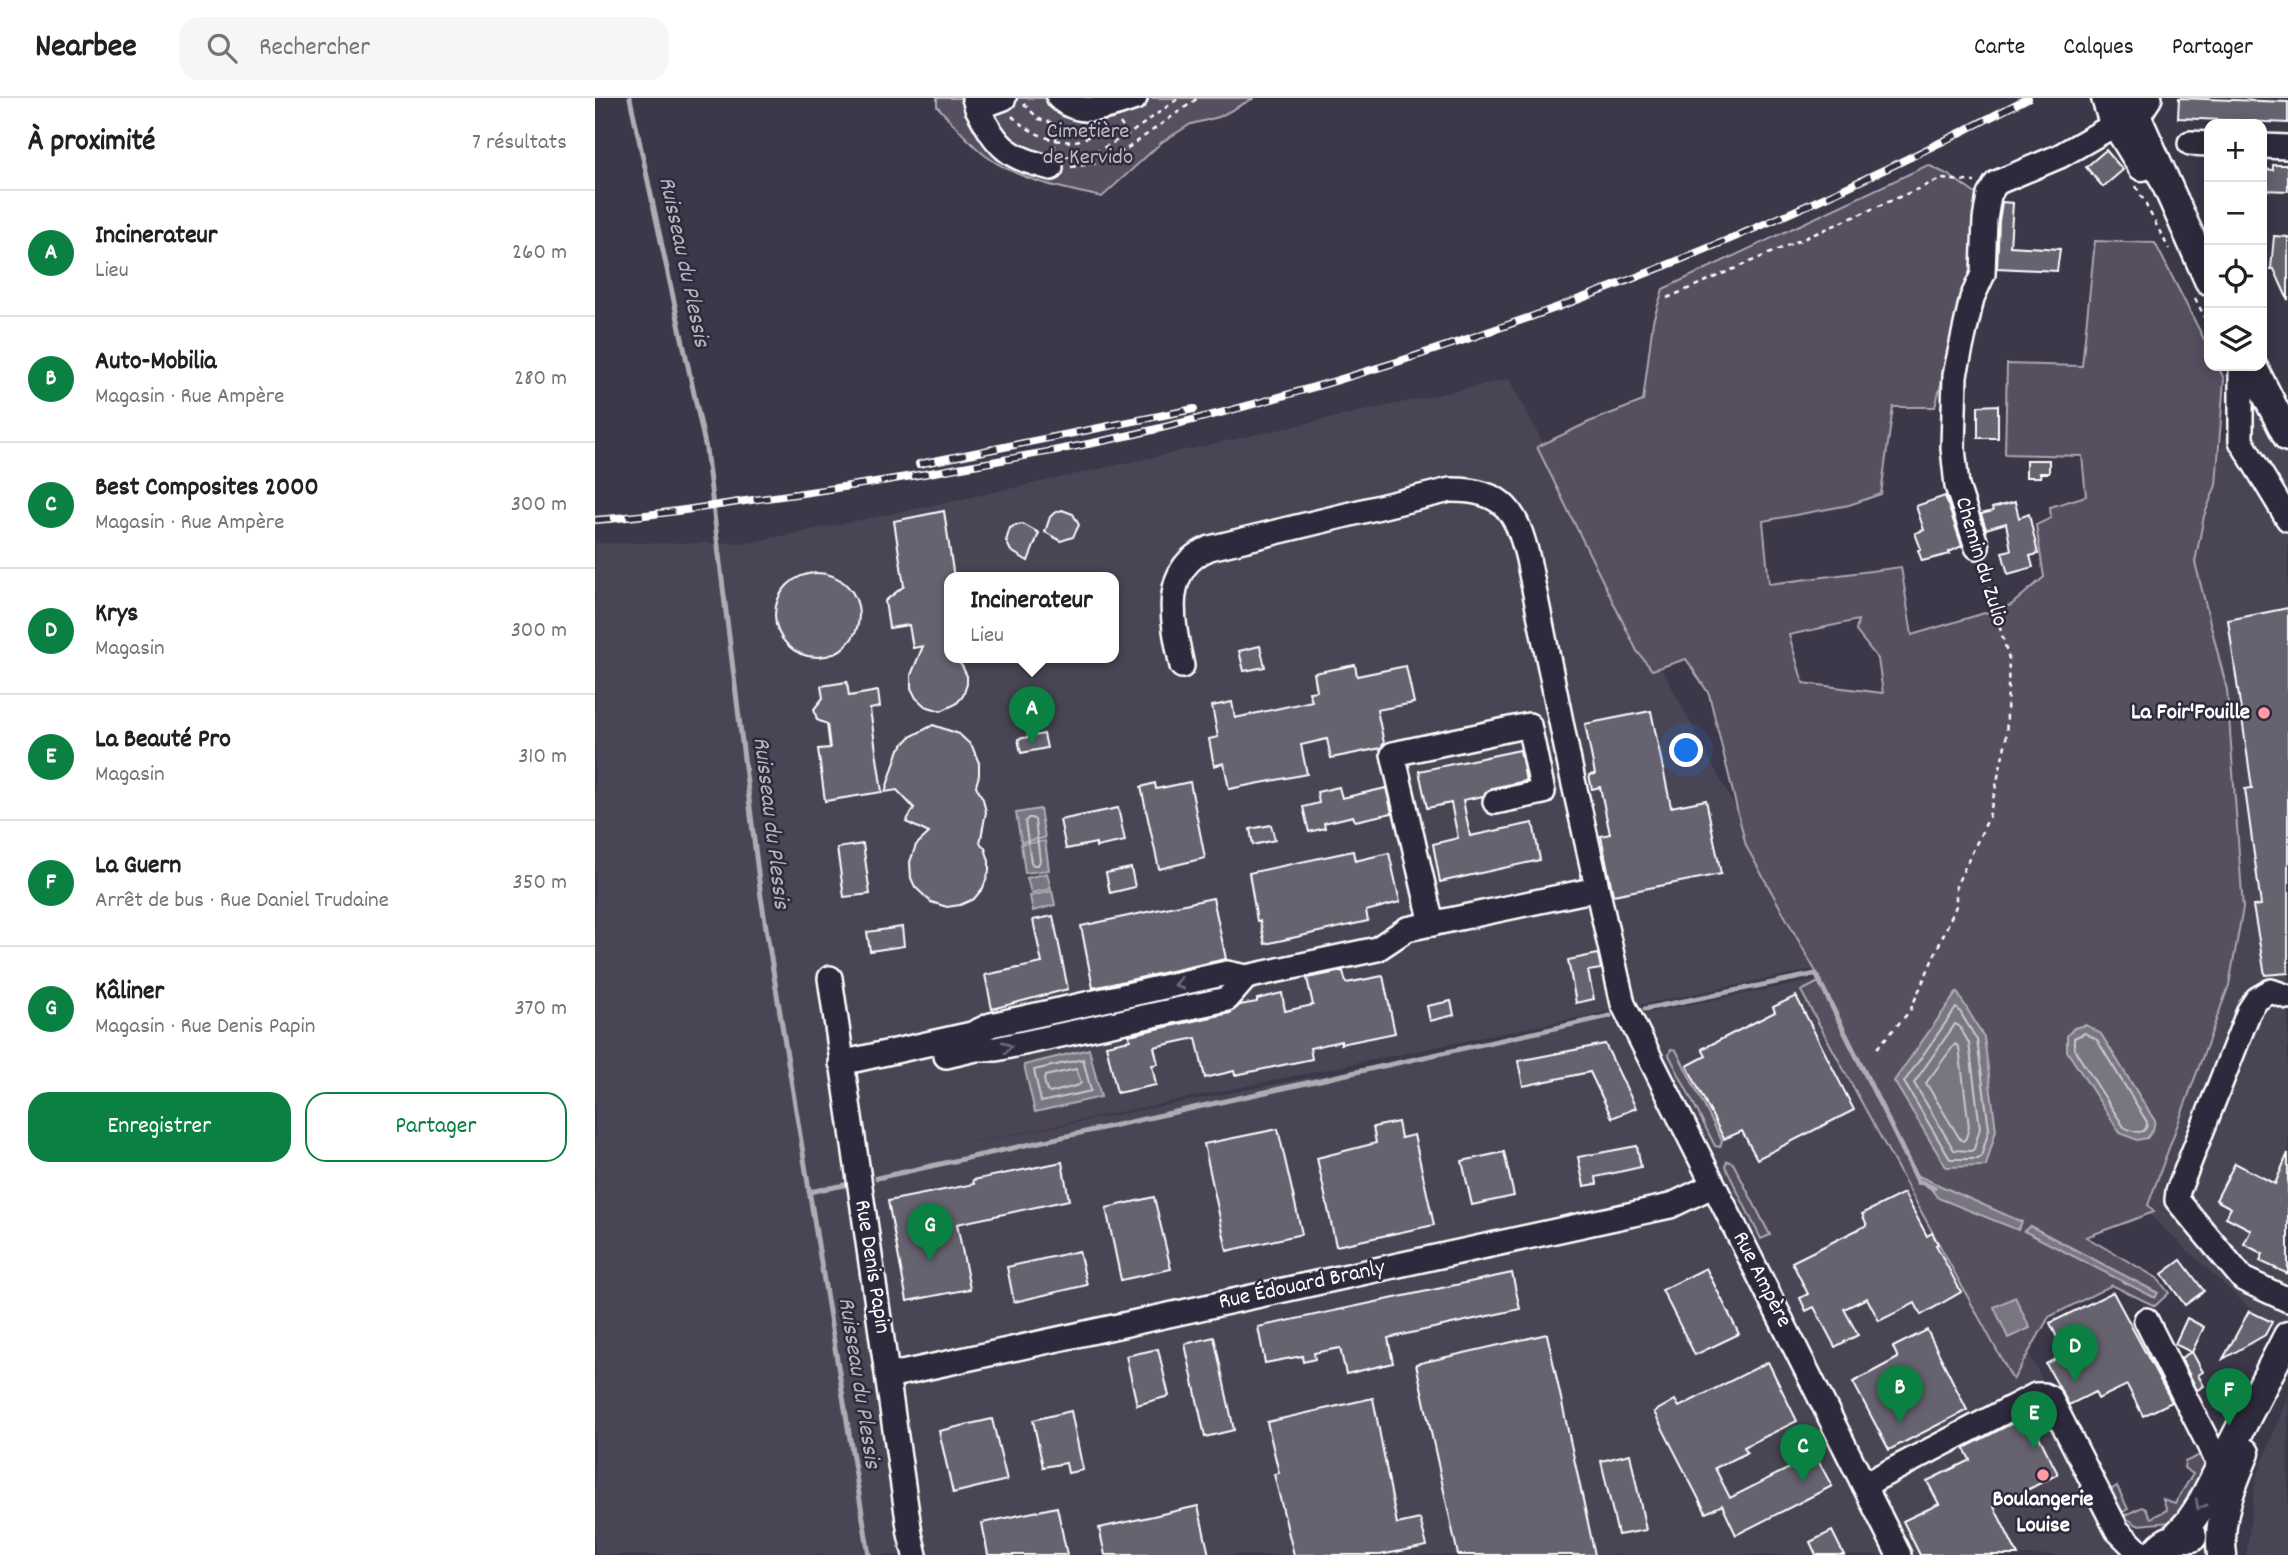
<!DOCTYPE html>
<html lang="fr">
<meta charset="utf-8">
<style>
:root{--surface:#fff;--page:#f6f6f6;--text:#202124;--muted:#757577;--line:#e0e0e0;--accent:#0b8043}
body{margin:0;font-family:Dekko,sans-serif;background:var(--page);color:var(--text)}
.controls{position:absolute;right:21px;top:21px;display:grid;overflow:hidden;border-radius:14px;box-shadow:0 4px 18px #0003}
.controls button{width:63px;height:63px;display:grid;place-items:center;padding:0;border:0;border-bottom:2px solid var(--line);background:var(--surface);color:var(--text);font:35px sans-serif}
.you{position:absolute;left:1092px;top:653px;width:24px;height:24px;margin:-18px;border:5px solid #fff;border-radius:50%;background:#1a73e8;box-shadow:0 0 0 10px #1a73e833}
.badge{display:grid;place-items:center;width:46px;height:46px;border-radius:50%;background:var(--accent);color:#fff;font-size:23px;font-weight:700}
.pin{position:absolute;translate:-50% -58px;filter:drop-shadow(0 2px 4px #0008)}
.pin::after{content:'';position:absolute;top:37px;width:24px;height:21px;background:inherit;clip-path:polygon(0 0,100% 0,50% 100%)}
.popup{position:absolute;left:349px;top:474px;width:175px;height:91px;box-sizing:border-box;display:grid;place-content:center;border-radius:14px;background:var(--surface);filter:drop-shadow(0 2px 5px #0005);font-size:23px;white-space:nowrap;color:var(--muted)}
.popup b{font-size:26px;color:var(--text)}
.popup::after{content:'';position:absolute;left:50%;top:100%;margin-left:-14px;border:14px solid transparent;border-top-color:var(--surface)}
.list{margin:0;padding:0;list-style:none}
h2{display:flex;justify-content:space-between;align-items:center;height:91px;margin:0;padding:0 28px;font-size:30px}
h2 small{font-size:23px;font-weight:400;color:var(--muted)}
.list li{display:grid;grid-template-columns:46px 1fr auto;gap:21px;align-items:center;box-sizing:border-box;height:126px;padding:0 28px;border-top:2px solid var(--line)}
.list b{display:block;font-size:26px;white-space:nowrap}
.list p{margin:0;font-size:23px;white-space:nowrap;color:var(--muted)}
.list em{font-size:23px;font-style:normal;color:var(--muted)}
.actions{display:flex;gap:14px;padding:21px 28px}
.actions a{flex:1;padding:16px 0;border:2px solid var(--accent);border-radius:21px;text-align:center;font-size:24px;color:var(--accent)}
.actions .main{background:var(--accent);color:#fff}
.icon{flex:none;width:38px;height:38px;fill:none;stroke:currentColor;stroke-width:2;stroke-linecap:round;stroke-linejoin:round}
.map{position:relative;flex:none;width:1693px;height:1457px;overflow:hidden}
header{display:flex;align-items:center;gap:42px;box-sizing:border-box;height:98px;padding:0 35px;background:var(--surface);border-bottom:2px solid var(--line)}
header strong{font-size:33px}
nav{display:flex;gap:38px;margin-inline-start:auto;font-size:24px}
.search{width:490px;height:63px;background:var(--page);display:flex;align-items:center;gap:18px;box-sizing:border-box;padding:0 24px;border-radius:21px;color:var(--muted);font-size:26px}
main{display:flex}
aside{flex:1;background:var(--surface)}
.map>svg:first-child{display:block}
.built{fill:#494455;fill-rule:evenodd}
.green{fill:#555060;stroke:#aaa8b0;stroke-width:2;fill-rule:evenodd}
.water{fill:#797682;stroke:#afadb4;stroke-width:2}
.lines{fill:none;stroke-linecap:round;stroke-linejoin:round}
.shore{stroke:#c9c8cd;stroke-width:2}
.stream{stroke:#afadb4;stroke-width:5}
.building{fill:#666270;stroke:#fff;stroke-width:2}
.minor-casing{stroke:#fff;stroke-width:28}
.major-casing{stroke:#fff;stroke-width:33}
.path{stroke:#fff;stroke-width:2.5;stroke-dasharray:5 5;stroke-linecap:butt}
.minor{stroke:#2f2a3d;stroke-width:23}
.major{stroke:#2f2a3d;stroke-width:28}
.rail-casing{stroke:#fff;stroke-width:8}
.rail{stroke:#2f2a3d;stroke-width:5;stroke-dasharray:16;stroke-linecap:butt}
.oneway{stroke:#6d6a77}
.poi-dot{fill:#ff9aa2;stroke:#2f2a3d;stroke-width:2.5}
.labels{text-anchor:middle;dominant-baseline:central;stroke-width:5;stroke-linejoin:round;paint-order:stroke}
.park-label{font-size:23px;fill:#bbb9bf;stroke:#2f2a3d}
.street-label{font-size:23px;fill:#fff;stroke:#2f2a3d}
.poi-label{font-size:23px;font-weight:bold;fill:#fff;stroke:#2f2a3d;text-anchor:end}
.water-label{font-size:24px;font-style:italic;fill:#b5b4ba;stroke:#2f2a3d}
</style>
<header>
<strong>Nearbee</strong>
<div class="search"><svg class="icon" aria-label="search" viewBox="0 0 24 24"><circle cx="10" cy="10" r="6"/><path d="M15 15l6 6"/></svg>Rechercher</div>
<nav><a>Carte</a><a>Calques</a><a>Partager</a></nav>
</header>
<main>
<aside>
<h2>À proximité<small>7 résultats</small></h2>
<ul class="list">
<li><span class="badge">A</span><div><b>Incinerateur</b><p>Lieu</p></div><em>260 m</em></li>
<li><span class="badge">B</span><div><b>Auto-Mobilia</b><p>Magasin · Rue Ampère</p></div><em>280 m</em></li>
<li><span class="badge">C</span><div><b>Best Composites 2000</b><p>Magasin · Rue Ampère</p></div><em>300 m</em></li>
<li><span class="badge">D</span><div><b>Krys</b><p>Magasin</p></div><em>300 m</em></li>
<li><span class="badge">E</span><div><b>La Beauté Pro</b><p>Magasin</p></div><em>310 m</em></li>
<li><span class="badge">F</span><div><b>La Guern</b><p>Arrêt de bus · Rue Daniel Trudaine</p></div><em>350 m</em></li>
<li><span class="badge">G</span><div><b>Kâliner</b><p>Magasin · Rue Denis Papin</p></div><em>370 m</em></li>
</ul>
<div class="actions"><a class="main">Enregistrer</a><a>Partager</a></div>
</aside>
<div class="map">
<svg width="1693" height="1457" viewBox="0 0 1693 1457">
<rect width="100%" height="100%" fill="#3c3749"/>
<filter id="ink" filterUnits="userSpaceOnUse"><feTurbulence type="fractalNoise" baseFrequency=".0143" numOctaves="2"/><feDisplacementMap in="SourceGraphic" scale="14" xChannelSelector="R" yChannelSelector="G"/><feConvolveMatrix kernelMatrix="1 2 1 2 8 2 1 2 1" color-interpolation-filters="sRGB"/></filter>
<g filter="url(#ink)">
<!-- built -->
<g class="built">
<path d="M1655,268L1693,331V1246L1547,1110L1588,459Z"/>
<path d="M914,281L1225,870L359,1048L1232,880L1542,1457H0V445H152L349,405ZM355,480H519V560H355Z"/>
<path d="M1693,1298V1457H1651L1661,1380Z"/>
</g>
<!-- green -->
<g class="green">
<path d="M342,0H659L624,19L596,26L567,44L507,99C467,90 425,83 391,58C373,44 357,24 342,8Z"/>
<path d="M1333,67L1354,77L1382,97L1376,171L1340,309H1298L1286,396L1254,407L1168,423L1174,486L1306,469L1317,537L1416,507L1449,479L1441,427L1456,420L1455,409L1491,398L1487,358L1410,356L1412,266L1487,268L1500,143L1560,145L1614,251V268H1623L1629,281L1621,387L1609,418L1600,464L1632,592L1648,810L1634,887L1553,1107L1559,1114L1491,1139L1562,1180L1574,1195L1560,1208L1517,1187L1454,1219L1418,1282L1206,893L1226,883L1151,748L1114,596L1091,561L1057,572L1042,553L942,349L994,324L1048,303L1058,223L1068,191ZM1263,522L1261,533L1283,561L1288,595L1208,585L1194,537Z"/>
<path d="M1076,951L1081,952L1127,1043L1125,1049L1120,1048L1074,957Z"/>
<path d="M1132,1063L1138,1065L1175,1137L1166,1141L1130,1068Z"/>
<path d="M1605,1357L1611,1364L1590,1411L1577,1424L1542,1427L1528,1418L1547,1409L1551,1411L1556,1420L1572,1412L1568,1401L1580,1405L1598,1376L1589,1370L1590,1364Z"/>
<path d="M1522,1388L1533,1411L1524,1416L1512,1394Z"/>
</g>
<!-- water -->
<g class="water">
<path d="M445,711L450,740L426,744L421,715Z"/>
<path d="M450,743L454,772L430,775L426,746Z"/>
<path d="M452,775L456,791L436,795L432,780Z"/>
<path d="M457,793L460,807L438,813L435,798Z"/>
<path d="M1362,894L1389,939L1401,1032L1391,1068L1351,1069L1299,983Z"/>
<path d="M1491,927L1506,936L1560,1023L1558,1032L1552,1040L1542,1042L1525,1035L1472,953V938L1479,930Z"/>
<path d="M494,951L506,999L440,1014L429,967Z"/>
<path d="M1319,1076L1427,1124L1423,1132L1343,1100L1332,1086H1322Z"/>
<path d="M1435,1128L1563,1195L1560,1200L1429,1133Z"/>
<path d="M1420,1199L1435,1230L1413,1240L1399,1209Z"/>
</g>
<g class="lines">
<!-- shore -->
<g class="shore">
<path d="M433,720H437L440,722L445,763L443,767H438L436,764L430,724Z"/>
<path d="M1361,910L1364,912L1382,942L1394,1031L1386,1059L1383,1061H1355L1309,984Z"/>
<path d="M1360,926L1364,928L1374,945L1385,1030L1379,1051L1376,1053L1359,1052L1319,985Z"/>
<path d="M1490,935L1502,942L1552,1024C1552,1039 1538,1034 1529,1029L1479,951V940Z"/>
<path d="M1360,946L1364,949L1374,1029L1371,1040L1368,1043L1365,1041L1331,985Z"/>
<path d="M488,961L496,993L446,1004L439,972Z"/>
<path d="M481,971L486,984L484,987L455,995L452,993L449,982L450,978Z"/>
</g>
<!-- stream -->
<g class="stream">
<path d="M35,0L111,351L166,799L274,1457"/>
<path d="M1050,911L1221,876L1323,1083L1339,1090"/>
<path d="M282,1080L1015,918"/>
<path d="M214,1094L250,1087"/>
</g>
</g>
<!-- building -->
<g class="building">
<path d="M1584,0L1693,4V25L1583,20Z"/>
<path d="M1511,52L1528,72L1508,89L1491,69Z"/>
<path d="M1678,67H1693V93L1667,92V71L1678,72Z"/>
<path d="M1407,104L1418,105L1415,148L1465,151L1462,173L1402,170L1404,123Z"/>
<path d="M1679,138L1693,139V202L1679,171H1676Z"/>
<path d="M1403,307V340H1383V308Z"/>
<path d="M1431,362H1454V375H1445L1446,379H1431Z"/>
<path d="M1350,398L1367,448L1354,454L1355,456L1327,463L1323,452L1326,451L1320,435L1329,432L1321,408Z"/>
<path d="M1420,404L1424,420L1434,416L1443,456L1435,458L1438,469L1413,476L1407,454L1416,452L1411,425L1391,431L1386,416L1398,413L1397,410Z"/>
<path d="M467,412L478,416L484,427L478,439L466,443L450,434L455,419L459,415Z"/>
<path d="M349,413L359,480H355V560L361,561L367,568L372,578V586L368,598L361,606L346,613L330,608L321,600L316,590V577L328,548L318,550L314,527L294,530L290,503L309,488L299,423Z"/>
<path d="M428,426L444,435L433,463L416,453L411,443L415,430L421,427Z"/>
<circle cx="222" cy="517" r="42"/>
<path d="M1693,510V875L1670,877L1658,808L1666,807L1650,691L1657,690L1633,522Z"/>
<path d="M665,548L670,569L649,573L644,553Z"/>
<path d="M760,567L762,578L811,568L819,605L782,612L789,645L786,650L736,660L732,641L706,647L712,676L634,691L629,665L619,668L614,641L623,639L617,608L637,604L640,620L717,603L714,594L722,593L719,575Z"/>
<path d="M252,584L254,598L283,593L285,609L275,611L287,694L230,703L223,651L235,650L232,626L222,622L219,611L228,600L226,588Z"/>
<path d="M1056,613L1076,709L1111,702L1126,776L1018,797L1006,738L1015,736L1005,689L997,691L994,677L1000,676L990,626Z"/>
<path d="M338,627L364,636L377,648L384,665V677L381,688L388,701L391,714L385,745L390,750L394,763V773L388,790L379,801L365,807L352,809L336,804L320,789L316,780L315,764L321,747L334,735L311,724L319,710L302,692L290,694L304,651L315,639Z"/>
<path d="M449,636L452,650L426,655L423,641Z"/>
<path d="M925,652L931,683L897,690L888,698L868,702L875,738L938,725L945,762L845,784L838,746L863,740L856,705L832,710L824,673Z"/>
<path d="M595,684L610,760L564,771L546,689L560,685L561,691Z"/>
<path d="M744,689L747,700L791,690L797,715L760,723L758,718L729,725L730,730L714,734L708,709L724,705L722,694Z"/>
<path d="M523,710L530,743L501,749V745L471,751L465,722Z"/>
<path d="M676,727L680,742L658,747L655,731Z"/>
<path d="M268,746L275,796L249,799L242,750Z"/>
<path d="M758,753L760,763L794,755L805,804L771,813L773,823L670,846L665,823H662L654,775Z"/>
<path d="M536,770L540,789L515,795L511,775Z"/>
<path d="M618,800L631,861L498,890L486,828Z"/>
<path d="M458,818L473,891L397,911L390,877L447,865L438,822Z"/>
<path d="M307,829L309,848L275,853L272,834Z"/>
<path d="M1003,856L1006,871L993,873L999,901L981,905L973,862Z"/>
<path d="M748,873L751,885L788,878L800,935L746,946V943L715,950L717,961L640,977L639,973L610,980L601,940L559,949L563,966L557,967L561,987L522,995L511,947L535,942L534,937L635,915L645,907L662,904V901L687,895L690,913L718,907L712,880Z"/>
<path d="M1201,898L1259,1012L1162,1061L1147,1033L1129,1041L1092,968L1111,958L1107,951L1180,914L1178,909Z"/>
<path d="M856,903L859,917L835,923L832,908Z"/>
<path d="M1010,946L1041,1010L1017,1020L995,974L928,988L923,963Z"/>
<path d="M803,1024L806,1040L819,1037L839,1127L741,1148L722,1060L781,1045L778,1029Z"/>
<path d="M683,1031L707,1136L632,1153L609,1046Z"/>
<path d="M1042,1048L1046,1069L1001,1079L1002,1086L989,1088L983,1059Z"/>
<path d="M909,1054L919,1098L877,1107L867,1063Z"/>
<path d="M1693,1055V1176L1665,1163L1668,1156L1649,1146L1656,1132L1631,1119L1636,1110L1621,1102L1640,1065L1680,1086Z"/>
<path d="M467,1064L474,1102L362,1126L375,1191L312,1203L293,1103L379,1086L378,1082Z"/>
<path d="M1309,1095L1332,1138L1337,1135L1343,1146L1341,1147L1366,1194L1326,1217L1320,1205L1284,1223L1272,1200L1249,1211L1263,1237L1240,1249L1219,1209L1211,1213L1205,1200L1213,1196L1197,1164L1272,1127L1267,1116Z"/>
<path d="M559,1099L576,1171L526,1182L511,1110Z"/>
<path d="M484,1153L492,1187L419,1204L412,1169Z"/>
<path d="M1586,1162L1609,1193L1590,1207L1567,1176Z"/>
<path d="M1111,1170L1144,1236L1100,1257L1067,1192Z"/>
<path d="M917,1175L925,1211L793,1240L798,1265L751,1276L745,1250L719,1255L720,1261L708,1264L707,1258L670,1265L663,1229Z"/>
<path d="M1518,1194L1577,1304L1548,1318L1532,1287L1503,1301L1500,1294L1474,1307L1451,1266L1470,1256L1455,1225Z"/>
<path d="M1654,1213L1677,1224L1670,1237L1628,1261Z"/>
<path d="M1592,1220L1609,1229L1597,1254L1608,1274L1603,1277L1609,1288L1602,1292L1586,1260L1596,1254L1580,1246Z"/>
<path d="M1332,1232L1372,1312L1294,1352L1258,1284L1303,1260L1298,1249Z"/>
<path d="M952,1236L1000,1457H863L821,1266Z"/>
<path d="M619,1239L639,1332L610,1339L590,1246Z"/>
<path d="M563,1251L574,1298L542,1307L531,1258Z"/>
<path d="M1173,1264L1202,1323L1149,1349L1152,1355L1120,1370L1135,1400L1220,1357L1237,1388L1141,1437L1127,1407L1111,1415L1059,1314L1080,1302L1084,1309Z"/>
<path d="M778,1300L802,1426L825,1421L832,1448L785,1457H699L679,1376L684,1375L672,1324Z"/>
<path d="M476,1313L488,1372L473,1375L471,1365L448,1369L438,1322Z"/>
<path d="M1433,1317L1463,1376L1399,1409L1423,1457H1325L1308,1423L1344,1406L1332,1383L1375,1362L1369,1350Z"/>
<path d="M397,1321L412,1382L358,1395L344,1333Z"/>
<path d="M1035,1356L1051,1432L1023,1437L1006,1363Z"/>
<path d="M603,1408L614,1457H510L504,1430Z"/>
<path d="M462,1409L472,1457H393L387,1425Z"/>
<path d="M1237,1433L1249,1457H1221L1215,1444Z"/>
</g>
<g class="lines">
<defs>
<g id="minor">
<path d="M379,0L382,10L409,0"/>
<path d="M464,0C486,20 515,9 540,0"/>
<path d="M382,10C403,50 412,59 456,70"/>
<path d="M1527,20H1542L1555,0"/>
<path d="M1595,45L1614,46"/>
<path d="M1667,48L1693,49"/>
<path d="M1646,268V343L1693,421"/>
<path d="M1382,449L1362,388L1358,350L1360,277L1377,200L1388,176L1390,122L1394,97L1401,85L1465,58L1521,26"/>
<path d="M587,568C578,526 564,470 615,450L855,392C909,391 922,414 933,461L976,673L1028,906L1304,1457"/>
<path d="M837,826L798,656L934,627L948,694L900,704"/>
<path d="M235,880L315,1436L320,1457"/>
<path d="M1693,899L1676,893L1662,901L1654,913L1583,1093L1582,1102L1648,1181L1693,1202"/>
<path d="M351,958L381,951H401L632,901L651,879"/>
<path d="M246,965L377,936L396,927L632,875L651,879L782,851L812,831L1002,791"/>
<path d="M1551,1222L1619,1357L1626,1366"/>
<path d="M293,1278L1075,1108L1117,1088"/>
<path d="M1269,1387L1441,1297H1449L1455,1300L1522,1432L1547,1457"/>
</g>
<g id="major">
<path d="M1511,0L1517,19L1547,68"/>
<path d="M1530,0L1542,20L1614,182"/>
<path d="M1657,268L1693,339"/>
<path d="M1580,1440L1594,1425L1605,1409L1693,1238"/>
<path d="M1559,1457C1568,1443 1580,1438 1597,1439"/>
<path d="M1627,1457C1622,1421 1636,1388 1650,1355"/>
</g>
</defs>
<!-- minor casing -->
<use href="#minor" class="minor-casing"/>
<!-- major casing -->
<use href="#major" class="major-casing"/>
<!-- path -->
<g class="path">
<path d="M429,6L444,21L464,27"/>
<path d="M417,18C433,34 461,48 485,42C492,40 499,35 505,31"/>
<path d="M525,25L533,37L584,0"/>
<path d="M459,52L464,24"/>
<path d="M470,59L500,54L533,37"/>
<path d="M476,69L503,65L530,52L603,0"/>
<path d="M1541,88L1574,151"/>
<path d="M1072,200L1346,81L1380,84"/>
<path d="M1600,200L1614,228"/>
<path d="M1282,950L1315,913L1361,808V788L1394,719L1411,643L1414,561L1387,468"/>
</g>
<!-- minor -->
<use href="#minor" class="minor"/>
<!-- major -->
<use href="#major" class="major"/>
<defs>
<g id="rail">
<path d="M324,366L599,311"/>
<path d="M0,422C50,418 100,411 150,403C210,395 270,386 329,376C411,361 494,348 574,328C872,255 1162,142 1433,0"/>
</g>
</defs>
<!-- rail casing -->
<use href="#rail" class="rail-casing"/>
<!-- rail -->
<use href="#rail" class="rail"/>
</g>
<!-- one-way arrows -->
<defs><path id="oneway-chevron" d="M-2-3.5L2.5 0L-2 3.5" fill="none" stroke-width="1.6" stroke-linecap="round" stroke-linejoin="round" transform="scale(1.75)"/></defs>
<g class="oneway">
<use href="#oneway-chevron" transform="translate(584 886) rotate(168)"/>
<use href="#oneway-chevron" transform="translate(412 949) rotate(-12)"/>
<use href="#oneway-chevron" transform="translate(1605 1407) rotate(119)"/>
</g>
</g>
<!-- markers -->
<g class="poi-dot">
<circle cx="1669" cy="615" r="7"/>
<circle cx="1448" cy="1377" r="7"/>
</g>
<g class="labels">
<!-- park labels -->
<g class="park-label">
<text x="493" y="34">Cimetière<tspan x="493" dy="26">de Kervido</tspan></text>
</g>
<!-- street labels -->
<g class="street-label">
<text transform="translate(1385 464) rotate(73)">Chemin du Zulio</text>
<text transform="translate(276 1169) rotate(81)">Rue Denis Papin</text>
<text transform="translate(1166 1182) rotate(63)">Rue Ampère</text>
<text transform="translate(707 1188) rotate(-12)">Rue Édouard Branly</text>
</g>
<!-- poi labels -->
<g class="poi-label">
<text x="1655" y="615">La Foir'Fouille</text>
<text x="1448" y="1402" text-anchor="middle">Boulangerie<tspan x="1448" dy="26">Louise</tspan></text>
</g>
<!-- water labels -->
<g class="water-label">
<text transform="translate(88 164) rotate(78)">Ruisseau du Plessis</text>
<text transform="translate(175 725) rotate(83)">Ruisseau du Plessis</text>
<text transform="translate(263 1285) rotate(81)">Ruisseau du Plessis</text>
</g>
</g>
</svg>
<div class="controls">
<button>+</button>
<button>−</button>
<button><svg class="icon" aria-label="locate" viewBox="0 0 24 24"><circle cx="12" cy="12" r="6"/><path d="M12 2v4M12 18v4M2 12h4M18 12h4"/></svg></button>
<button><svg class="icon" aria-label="layers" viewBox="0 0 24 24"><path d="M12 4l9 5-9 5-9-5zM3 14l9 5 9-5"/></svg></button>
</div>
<div class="you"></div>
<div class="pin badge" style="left:437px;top:646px">A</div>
<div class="popup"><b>Incinerateur</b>Lieu</div>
<div class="pin badge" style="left:1305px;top:1325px">B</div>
<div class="pin badge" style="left:1208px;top:1384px">C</div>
<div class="pin badge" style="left:1480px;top:1284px">D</div>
<div class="pin badge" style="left:1439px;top:1351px">E</div>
<div class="pin badge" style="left:1634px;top:1328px">F</div>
<div class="pin badge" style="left:335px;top:1163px">G</div>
</div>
</main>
